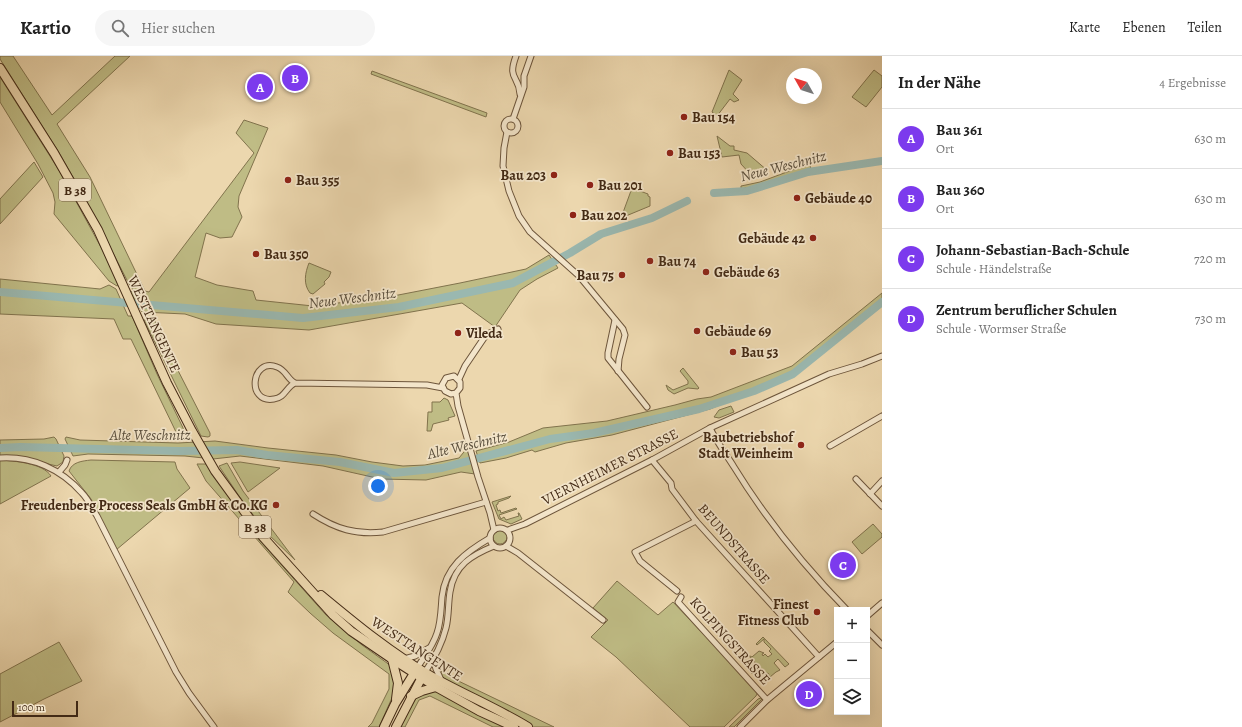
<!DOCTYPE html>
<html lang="de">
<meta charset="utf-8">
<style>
:root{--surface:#fff;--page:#f6f6f6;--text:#222;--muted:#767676;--line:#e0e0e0;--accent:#7c3aed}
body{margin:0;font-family:Alegreya,serif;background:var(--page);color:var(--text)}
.controls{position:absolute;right:12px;bottom:12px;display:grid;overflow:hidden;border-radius:0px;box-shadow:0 4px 16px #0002}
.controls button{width:36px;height:36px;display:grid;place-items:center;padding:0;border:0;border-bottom:1px solid var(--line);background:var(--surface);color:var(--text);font:20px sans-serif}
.compass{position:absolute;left:786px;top:12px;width:36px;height:36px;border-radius:50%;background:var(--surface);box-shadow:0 4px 16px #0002;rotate:309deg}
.scale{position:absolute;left:12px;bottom:10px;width:66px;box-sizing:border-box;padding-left:4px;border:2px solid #432a15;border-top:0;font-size:11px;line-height:14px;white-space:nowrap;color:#432a15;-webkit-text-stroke:3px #f3e5ca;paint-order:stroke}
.you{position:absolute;left:378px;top:430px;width:14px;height:14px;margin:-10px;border:3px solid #fff;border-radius:50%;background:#1a73e8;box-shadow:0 0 0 6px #1a73e833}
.badge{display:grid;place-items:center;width:26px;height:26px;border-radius:50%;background:var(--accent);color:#fff;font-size:13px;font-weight:700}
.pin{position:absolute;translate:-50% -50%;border:2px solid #fff;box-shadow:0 1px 4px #0006}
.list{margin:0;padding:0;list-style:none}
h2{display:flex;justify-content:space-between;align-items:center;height:52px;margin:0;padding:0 16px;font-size:17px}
h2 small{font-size:13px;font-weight:400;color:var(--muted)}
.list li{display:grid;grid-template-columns:26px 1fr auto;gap:12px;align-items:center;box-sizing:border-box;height:60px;padding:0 16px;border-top:1px solid var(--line)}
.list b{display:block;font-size:15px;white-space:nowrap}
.list p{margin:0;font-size:13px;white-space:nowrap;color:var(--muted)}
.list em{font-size:13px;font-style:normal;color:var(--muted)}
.icon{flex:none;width:22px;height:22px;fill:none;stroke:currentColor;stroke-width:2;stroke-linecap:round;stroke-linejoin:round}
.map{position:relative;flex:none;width:882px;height:671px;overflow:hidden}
header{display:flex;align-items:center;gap:24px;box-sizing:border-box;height:56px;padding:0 20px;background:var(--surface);border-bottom:1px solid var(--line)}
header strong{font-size:19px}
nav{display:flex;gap:22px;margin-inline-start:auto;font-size:14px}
.search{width:280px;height:36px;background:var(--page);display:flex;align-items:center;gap:10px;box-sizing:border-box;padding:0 14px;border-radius:22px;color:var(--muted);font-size:15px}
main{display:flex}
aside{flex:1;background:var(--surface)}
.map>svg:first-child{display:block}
.green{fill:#bfbc85;stroke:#81734d}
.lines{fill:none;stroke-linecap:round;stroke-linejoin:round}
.river{stroke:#9ab8b0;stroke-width:8}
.street-casing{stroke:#6d553b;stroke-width:7}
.primary-casing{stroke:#432a15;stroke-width:10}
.street{stroke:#f3e5ca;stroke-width:5}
.primary{stroke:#ecd7ae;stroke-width:8}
.poi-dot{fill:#8f2418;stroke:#f3e5ca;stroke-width:1.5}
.labels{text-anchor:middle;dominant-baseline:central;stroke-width:3.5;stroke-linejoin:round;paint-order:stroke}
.shield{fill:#f3e5ca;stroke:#78624b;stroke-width:1}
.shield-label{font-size:13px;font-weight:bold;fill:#432a15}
.poi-label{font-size:14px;font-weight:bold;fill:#432a15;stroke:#f3e5ca;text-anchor:start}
.street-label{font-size:14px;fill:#432a15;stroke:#f3e5ca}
.water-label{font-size:15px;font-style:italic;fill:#594e3c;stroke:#f3e5ca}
</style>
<header>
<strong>Kartio</strong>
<div class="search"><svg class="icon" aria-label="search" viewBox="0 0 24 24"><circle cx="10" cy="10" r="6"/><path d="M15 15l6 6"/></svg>Hier suchen</div>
<nav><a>Karte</a><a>Ebenen</a><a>Teilen</a></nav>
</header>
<main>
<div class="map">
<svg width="882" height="671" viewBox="0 0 882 671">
<rect width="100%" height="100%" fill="#ecd7ae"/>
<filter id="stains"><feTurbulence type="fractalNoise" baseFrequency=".005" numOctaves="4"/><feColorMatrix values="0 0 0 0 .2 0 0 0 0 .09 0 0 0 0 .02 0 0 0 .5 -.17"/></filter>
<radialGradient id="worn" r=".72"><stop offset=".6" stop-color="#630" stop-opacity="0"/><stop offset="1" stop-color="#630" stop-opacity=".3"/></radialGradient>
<!-- green -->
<g class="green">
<path d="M0,0H13L52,59L115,0H130L57,68L90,121L145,235L149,236L254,97L236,77L244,64L268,72L239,140L238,151L242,161L232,181L220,182L206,177L195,221L217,229L253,235L256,244L313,250L388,241L460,227L526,213L549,199L558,212L537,223L520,234L495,271L462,247L309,274L216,268L185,258L142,256L130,236L134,235L129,228L81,135L58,95L0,3Z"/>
<path d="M729,14L742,24L733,38L739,44L734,46L730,43L717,60L712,56Z"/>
<path d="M874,14L882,20V31L866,51L852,41Z"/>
<path d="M372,15L487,57L486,61L371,18Z"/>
<path d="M0,21L60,116L115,217L119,229L117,230L109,225L54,158L55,146L53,137L38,108L0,46Z"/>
<path d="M717,80L730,90H734V94L747,97L768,115L752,120L741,108L739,99L722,101Z"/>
<path d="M34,106L43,121L0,168V143Z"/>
<path d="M810,109L811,113C787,119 765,129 741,133V130L760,126L803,110Z"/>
<path d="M632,132L648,138V140L650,141V150L621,162Z"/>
<path d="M309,207L331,216L329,221L324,226L325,228L313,238L310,237C303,228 305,217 309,207Z"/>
<path d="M0,223L100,233L109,229L116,233L128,260H132L157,318L185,376L177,378L131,283H123L114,263L0,258Z"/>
<path d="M882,237V250L796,318L710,353L612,379L566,387L535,396L532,394L506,402L480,407L476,395L509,386L543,372L607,365L675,349L697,343L711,341L792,310Z"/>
<path d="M144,264L155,265L168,295L210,377V380L208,381L201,380Z"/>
<path d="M683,312L699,332L698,333L688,332L674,338L668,334L666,329L673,334L688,328V325L680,315Z"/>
<path d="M444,342L448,344L455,360L448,362L449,364L433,368L431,375H427L428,356H432V346H440Z"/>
<path d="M731,350L734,356L719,362L714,361L719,354Z"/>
<path d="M54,381L56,383L64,400L63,406L57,410C37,406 21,398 0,400V384L44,383Z"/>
<path d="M66,381L80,384L178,387L215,385L268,392L336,399L372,406L403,410L425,409L459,402L468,391L475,418L461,416L426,424L381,423L323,410L240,400L213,403L185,400L88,398L73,400L65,383Z"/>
<path d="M0,404C14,405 43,407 51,420L0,448Z"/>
<path d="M91,404L175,406L177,413L190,432L116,494L91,443L69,415C72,406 82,405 91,404Z"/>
<path d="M240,406L280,412L248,436L231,407Z"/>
<path d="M227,407L243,435L295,504L266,476L239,440L219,410Z"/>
<path d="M197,408H206L260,485L326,559L362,589L387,607L393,613L395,635L379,671H368L372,667L389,633V618L333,577L310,557L288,536L294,526L206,425Z"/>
<path d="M511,440L509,442L498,446V448L496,449L498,455L500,454L501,457L516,452L517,453L499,459L501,463L504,461L506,464L519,460L518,457H519L522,463L511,468L499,463L492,446Z"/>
<path d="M873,468L882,478V481L862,498L852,486Z"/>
<circle cx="500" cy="481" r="7"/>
<path d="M617,525L658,559L673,546L758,636L756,640L724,671H690L616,601L591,581L608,564L593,552Z"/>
<path d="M763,581L789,608L785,611L778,603L774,607L780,614L776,616L770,621L768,617L766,618L761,613L756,618L754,616L752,618L747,612L749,611L753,616L759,611L748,599L752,601L759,595L764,597L762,598L763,600L765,598L768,601L772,598L769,595L771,593L764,586V583L757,589L756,588Z"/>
<path d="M59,586L82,625L44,643L0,666V618Z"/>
<path d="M442,615L448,620L554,671H493L430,640L419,644L405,671H400L416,642L427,631L419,634L422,627L428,630Z"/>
<path d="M761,642L762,643L734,671H729L758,643Z"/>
</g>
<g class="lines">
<!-- river -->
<g class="river">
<path d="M714,137L747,135L808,116L882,105"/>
<path d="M0,236L303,262L399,251L513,227L570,197L601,178L652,162L687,145"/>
<path d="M0,392L20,391L179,395L237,394L267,399L340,406L394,417L442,412L550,383L594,377L699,353L754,335L793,318L882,246"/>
</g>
<defs>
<g id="street">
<path d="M516,0C507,24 519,19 520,38"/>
<circle cx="511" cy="70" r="7"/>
<path d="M513,63L524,31V20L531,0"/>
<path d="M507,76L504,92L503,110L509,135L519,160L530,176L579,220L623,273L625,279L619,303L618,315"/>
<path d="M615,264L608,297V302L647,351"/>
<path d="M459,323L465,310L486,279L498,273"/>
<path d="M295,327C287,323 286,314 277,311C251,301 246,348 274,343C285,342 286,331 295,327L427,329L443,332"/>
<path d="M456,337L451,338L445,335L442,329L446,322L454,320L460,326V332L456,337L458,350L478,421L490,457L494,474"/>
<path d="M710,372C716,385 726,398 734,411C766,463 804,510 847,554"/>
<path d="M830,390L882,360"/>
<path d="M0,402C32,400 61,413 82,437C88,443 92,452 97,460L176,616L189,637L214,671"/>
<path d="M652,404L671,427L672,433L696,465L819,601"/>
<path d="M59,416L65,409L67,404"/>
<path d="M856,423L882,450"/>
<path d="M870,438L882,425"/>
<path d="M313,458C336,473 356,479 383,476L486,446"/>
<circle cx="500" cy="482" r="10"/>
<path d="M508,474L525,468L652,404L710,372L829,318L862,308L882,300"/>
<path d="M506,490L518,497L603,564"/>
<path d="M677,535L640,505L635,496L696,465"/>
<path d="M681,541L678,546L767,644"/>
<path d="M867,560L882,547"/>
<path d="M867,574L882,589"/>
<path d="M433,602L436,613L442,626"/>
<path d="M404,603L415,600L429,592"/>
<path d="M417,612C424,601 433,590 437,577C441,566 441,553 442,541C445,511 466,496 490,482"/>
<path d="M425,616C434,603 442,588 446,572C449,560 448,548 450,536C454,509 472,499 494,490"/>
<path d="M740,671L767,644L837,586"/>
</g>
<g id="primary">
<path d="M0,12L54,97L98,174L167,327L192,375L215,415L263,481L333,559L351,575L392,603L436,631L479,655L514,671"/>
<path d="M321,539C356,568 391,597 431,620C463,638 497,652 528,671"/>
<path d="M392,603L398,627L396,643"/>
<path d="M411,640L422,635L436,631"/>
<path d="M384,671L395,648L416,614"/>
<path d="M396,671L423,619"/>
</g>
</defs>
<!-- street casing -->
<use href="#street" class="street-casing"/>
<!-- primary casing -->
<use href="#primary" class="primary-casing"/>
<!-- street -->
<use href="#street" class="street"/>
<!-- primary -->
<use href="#primary" class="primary"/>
</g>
<!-- markers -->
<g class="poi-dot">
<circle cx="684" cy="61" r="4"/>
<circle cx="670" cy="97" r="4"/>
<circle cx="554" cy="119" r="4"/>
<circle cx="288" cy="124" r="4"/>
<circle cx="590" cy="129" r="4"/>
<circle cx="797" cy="142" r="4"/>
<circle cx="573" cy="159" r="4"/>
<circle cx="813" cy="182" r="4"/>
<circle cx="256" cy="198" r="4"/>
<circle cx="650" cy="205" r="4"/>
<circle cx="706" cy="216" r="4"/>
<circle cx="622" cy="219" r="4"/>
<circle cx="697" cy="275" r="4"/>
<circle cx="458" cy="277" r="4"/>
<circle cx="733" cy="296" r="4"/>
<circle cx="801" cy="389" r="4"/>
<circle cx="276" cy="449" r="4"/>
<circle cx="817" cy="556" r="4"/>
</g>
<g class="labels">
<!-- shield labels -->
<g class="shield">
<rect x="59" y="123" width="32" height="22" rx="3"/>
<rect x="239" y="460" width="32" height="22" rx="3"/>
</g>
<g class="shield-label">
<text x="75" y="134">B 38</text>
<text x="255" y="471">B 38</text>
</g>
<!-- poi labels -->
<g class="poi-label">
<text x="692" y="61">Bau 154</text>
<text x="678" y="97">Bau 153</text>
<text x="546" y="119" text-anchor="end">Bau 203</text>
<text x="296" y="124">Bau 355</text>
<text x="598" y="129">Bau 201</text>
<text x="805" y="142">Gebäude 40</text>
<text x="581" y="159">Bau 202</text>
<text x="805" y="182" text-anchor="end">Gebäude 42</text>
<text x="264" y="198">Bau 350</text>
<text x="658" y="205">Bau 74</text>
<text x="714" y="216">Gebäude 63</text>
<text x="614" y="219" text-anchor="end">Bau 75</text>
<text x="705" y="275">Gebäude 69</text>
<text x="466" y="277">Vileda</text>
<text x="741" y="296">Bau 53</text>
<text x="793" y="381" text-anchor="end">Baubetriebshof<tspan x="793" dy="16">Stadt Weinheim</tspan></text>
<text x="268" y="449" text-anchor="end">Freudenberg Process Seals GmbH &amp; Co.KG</text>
<text x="809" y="548" text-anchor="end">Finest<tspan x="809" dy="16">Fitness Club</tspan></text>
</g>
<!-- street labels -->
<g class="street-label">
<text transform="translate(154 268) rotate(65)">WESTTANGENTE</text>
<text transform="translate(610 411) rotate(-27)">VIERNHEIMER STRASSE</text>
<text transform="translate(734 488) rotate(49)">BEUNDSTRASSE</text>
<text transform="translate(730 585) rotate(48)">KOLPINGSTRASSE</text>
<text transform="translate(417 593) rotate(33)">WESTTANGENTE</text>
</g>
<!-- water labels -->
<g class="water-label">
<text transform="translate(783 110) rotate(-14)">Neue Weschnitz</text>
<text transform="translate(352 242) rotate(-7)">Neue Weschnitz</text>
<text x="150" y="379">Alte Weschnitz</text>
<text transform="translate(467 389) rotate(-13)">Alte Weschnitz</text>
</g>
</g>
<rect width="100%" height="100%" filter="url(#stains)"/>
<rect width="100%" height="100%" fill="url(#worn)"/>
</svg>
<div class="controls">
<button>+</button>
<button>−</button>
<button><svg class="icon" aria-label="layers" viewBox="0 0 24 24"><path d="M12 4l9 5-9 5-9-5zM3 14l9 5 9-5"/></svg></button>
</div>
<svg class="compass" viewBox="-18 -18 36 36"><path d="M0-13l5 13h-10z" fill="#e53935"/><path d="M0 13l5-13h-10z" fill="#767676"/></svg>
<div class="scale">100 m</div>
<div class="you"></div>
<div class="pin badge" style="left:260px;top:31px">A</div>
<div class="pin badge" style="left:295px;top:22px">B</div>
<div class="pin badge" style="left:843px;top:509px">C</div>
<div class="pin badge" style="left:809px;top:638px">D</div>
</div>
<aside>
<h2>In der Nähe<small>4 Ergebnisse</small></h2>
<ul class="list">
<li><span class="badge">A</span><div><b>Bau 361</b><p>Ort</p></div><em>630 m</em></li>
<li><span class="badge">B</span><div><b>Bau 360</b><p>Ort</p></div><em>630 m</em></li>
<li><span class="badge">C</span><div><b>Johann-Sebastian-Bach-Schule</b><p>Schule · Händelstraße</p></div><em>720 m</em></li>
<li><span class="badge">D</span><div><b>Zentrum beruflicher Schulen</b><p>Schule · Wormser Straße</p></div><em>730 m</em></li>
</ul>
</aside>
</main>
